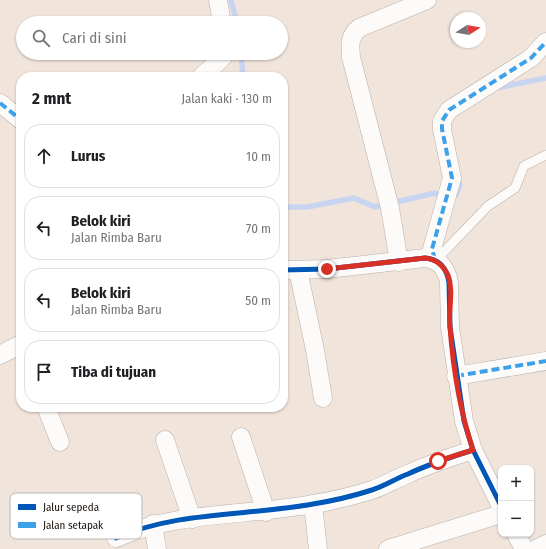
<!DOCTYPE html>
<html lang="id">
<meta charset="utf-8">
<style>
:root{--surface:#fff;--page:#f6f6f6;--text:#202124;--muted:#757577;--line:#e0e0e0}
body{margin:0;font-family:"Fira Sans Condensed",sans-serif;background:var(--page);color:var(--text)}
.controls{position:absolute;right:12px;bottom:12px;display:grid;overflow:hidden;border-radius:8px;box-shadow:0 1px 3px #0004}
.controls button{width:36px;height:36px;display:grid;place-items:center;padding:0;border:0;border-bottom:1px solid var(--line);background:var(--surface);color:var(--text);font:20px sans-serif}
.compass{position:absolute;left:450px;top:12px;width:36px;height:36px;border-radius:50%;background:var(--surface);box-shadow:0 1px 3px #0004;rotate:79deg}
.stop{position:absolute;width:12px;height:12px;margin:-9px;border:3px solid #d93025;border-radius:50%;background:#fff}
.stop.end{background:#d93025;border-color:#fff;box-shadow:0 1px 4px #0008}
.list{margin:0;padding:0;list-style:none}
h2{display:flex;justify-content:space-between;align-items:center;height:52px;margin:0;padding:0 16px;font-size:17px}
h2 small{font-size:13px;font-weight:400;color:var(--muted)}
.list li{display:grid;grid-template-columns:26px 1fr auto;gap:12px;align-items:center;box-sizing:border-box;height:64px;margin:0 8px 8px;padding:0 8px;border:1px solid var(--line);border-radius:16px}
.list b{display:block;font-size:15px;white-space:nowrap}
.list p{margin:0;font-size:13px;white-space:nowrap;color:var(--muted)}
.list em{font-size:13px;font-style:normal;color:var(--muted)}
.icon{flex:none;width:22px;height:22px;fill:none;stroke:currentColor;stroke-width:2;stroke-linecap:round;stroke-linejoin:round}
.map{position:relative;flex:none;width:546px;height:549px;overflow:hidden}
.search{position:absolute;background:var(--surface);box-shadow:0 1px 3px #0004;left:16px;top:16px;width:272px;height:44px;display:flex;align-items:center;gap:10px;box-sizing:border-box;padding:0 14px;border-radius:22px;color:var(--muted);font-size:15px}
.panel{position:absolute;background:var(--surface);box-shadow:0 1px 3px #0004;left:16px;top:72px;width:272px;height:340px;border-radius:16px}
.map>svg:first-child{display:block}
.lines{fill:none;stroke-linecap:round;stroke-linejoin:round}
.stream{stroke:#c8d5f0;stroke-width:5.5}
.lane-casing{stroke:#b8afa8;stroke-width:10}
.street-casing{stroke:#b8afa8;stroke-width:19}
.lane{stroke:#fdfbfa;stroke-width:9}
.street{stroke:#fdfbfa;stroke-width:18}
.quiet{stroke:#3da1e9;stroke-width:4;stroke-dasharray:8 4;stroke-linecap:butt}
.cycleway-casing{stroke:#fff;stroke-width:8}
.cycleway{stroke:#0057b8;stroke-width:5}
.route{stroke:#d93025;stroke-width:5}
.key{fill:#fff;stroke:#b8b7b5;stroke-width:1}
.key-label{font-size:11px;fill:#140e08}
</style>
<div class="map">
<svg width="546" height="549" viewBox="0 0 546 549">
<rect width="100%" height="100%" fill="#f1e4db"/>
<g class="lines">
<!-- stream -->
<g class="stream">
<path d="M231,0L237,23"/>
<path d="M241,53L243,77"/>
<path d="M496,88L546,78"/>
<path d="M456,195L460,185L458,177"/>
<path d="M283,207H307L354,198L375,207L435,193L443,198"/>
</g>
<defs>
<path id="lane" d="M436,260L488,206L515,188L524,166L546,155"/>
<g id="street">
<path d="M218,0L222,23"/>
<path d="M201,77L221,59L226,53"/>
<path d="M0,103L21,120"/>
<path d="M435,260L432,249L452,178L442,129V121L449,110L531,58L546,42"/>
<path d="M399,262L390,208L351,57C350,45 349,36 359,28L427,0"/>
<path d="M283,270L327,269L425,258C440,259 447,269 449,283L450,327L464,421L473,450L501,506"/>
<path d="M298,270L315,350L323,398"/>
<path d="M0,355L21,344"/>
<path d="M456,376L546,361"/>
<path d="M46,407L60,442"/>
<path d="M241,437L266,512"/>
<path d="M165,440L192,519"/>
<path d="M313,504L318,549"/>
<path d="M153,524L157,549"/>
<path d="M516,534L524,549"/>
<path d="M116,538C177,511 248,516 313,504C332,501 353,496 372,490C384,486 395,479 408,474C429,464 451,457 473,450"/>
<path d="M388,549L501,514"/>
<path d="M536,549L546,544"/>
</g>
</defs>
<!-- lane casing -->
<use href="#lane" class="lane-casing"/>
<!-- street casing -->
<use href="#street" class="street-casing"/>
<!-- lane -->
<use href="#lane" class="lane"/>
<!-- street -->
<use href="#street" class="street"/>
<!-- quiet -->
<g class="quiet">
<path d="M0,103L21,120"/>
<path d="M435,260L432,249L452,178L442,129V121L449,110L531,58L546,42"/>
<path d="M456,376L546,361"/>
</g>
<defs>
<g id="cycleway">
<path d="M283,270L327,269L425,258C440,259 447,269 449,283L450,327L464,421L473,450L501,506"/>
<path d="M116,538C177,511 248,516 313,504C332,501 353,496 372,490C384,486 395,479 408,474C429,464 451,457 473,450"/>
</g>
</defs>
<!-- cycleway casing -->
<use href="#cycleway" class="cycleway-casing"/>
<!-- cycleway -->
<use href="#cycleway" class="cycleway"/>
</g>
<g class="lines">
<!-- route -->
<path class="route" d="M327,269L425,258C436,259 443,265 448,275C454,291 448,310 450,327C453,368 460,411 473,450L438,461"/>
</g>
<!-- legend -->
<rect x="10" y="493" width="132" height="46" rx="6" class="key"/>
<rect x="18" y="504" width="18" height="6" fill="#0057b8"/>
<rect x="18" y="522" width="18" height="6" fill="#3da1e9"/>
<g class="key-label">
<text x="43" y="511">Jalur sepeda</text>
<text x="43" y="529">Jalan setapak</text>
</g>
</svg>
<div class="controls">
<button>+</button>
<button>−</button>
</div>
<svg class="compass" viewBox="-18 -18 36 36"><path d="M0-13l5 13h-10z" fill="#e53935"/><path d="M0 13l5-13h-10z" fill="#757577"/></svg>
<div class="stop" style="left:438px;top:461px"></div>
<div class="stop end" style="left:327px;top:269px"></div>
<div class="search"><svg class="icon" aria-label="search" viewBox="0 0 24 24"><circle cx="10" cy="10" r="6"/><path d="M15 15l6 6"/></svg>Cari di sini</div>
<section class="panel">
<h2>2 mnt<small>Jalan kaki · 130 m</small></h2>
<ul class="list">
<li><svg class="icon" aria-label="ahead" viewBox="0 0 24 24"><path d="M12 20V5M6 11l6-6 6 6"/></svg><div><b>Lurus</b></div><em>10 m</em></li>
<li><svg class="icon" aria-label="left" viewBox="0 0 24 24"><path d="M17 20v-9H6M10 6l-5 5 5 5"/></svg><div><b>Belok kiri</b><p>Jalan Rimba Baru</p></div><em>70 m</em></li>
<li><svg class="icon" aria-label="left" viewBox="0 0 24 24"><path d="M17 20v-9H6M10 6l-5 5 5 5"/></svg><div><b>Belok kiri</b><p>Jalan Rimba Baru</p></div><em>50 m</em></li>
<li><svg class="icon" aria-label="arrive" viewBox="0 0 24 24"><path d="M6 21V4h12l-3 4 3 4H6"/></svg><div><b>Tiba di tujuan</b></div></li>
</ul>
</section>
</div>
